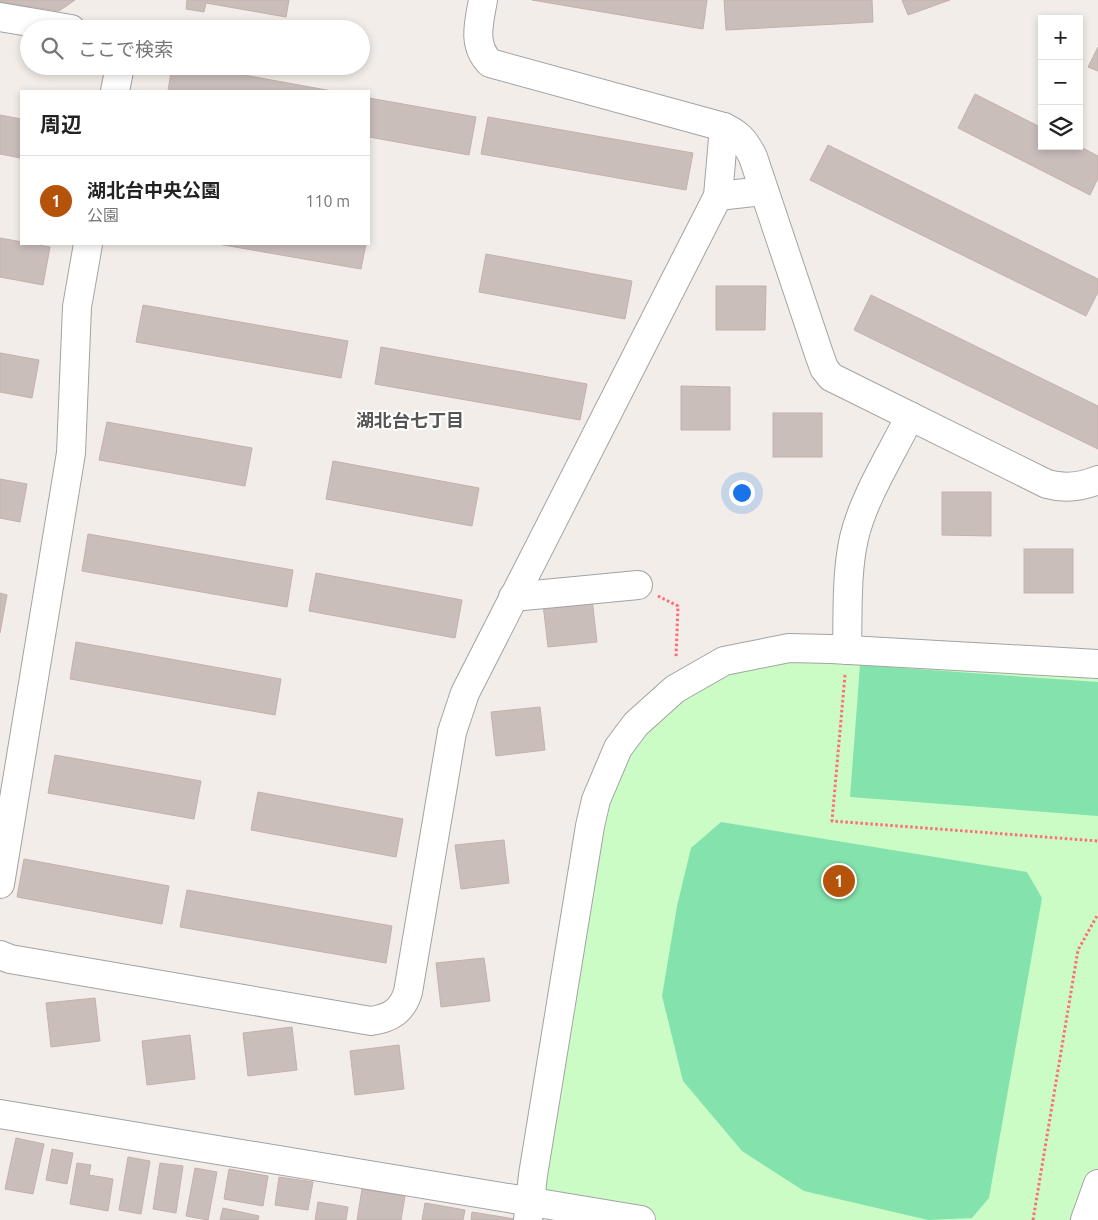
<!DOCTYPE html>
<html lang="ja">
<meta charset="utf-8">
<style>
:root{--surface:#fff;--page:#f2f2f2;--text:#222;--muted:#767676;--line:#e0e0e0;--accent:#b45309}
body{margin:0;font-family:Ubuntu,"Noto Sans JP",sans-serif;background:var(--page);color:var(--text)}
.controls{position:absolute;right:15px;top:15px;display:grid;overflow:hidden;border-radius:0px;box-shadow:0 2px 8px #0003}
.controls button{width:45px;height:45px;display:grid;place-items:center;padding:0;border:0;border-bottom:1px solid var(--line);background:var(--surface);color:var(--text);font:25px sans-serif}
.you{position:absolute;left:741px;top:492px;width:18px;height:18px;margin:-12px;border:4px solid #fff;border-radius:50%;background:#1a73e8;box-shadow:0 0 0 8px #1a73e833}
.badge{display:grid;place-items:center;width:32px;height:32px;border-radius:50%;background:var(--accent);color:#fff;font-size:16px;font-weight:700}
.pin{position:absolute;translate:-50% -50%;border:2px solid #fff;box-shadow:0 1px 5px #0006}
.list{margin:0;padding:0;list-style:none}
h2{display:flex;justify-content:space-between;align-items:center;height:65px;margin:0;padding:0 20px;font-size:21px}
h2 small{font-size:16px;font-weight:400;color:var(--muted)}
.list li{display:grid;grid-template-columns:32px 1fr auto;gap:15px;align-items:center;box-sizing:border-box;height:90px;padding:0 20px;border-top:1px solid var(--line)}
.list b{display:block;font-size:19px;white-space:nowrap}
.list p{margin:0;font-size:16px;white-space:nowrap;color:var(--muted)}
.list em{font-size:16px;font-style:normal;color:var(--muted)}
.icon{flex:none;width:28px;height:28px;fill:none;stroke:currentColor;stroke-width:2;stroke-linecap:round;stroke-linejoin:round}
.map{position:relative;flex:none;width:1098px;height:1220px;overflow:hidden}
.search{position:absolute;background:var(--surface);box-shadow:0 2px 8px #0003;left:20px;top:20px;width:350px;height:55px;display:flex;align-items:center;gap:12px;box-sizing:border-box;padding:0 18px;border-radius:28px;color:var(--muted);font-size:19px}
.panel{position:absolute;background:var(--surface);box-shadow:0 2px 8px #0003;left:20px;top:90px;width:350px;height:155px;border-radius:0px}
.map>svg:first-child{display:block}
.park{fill:#ccfcc6}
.pitch{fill:#84e3ac}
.building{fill:#cabebb;stroke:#c5b0aa}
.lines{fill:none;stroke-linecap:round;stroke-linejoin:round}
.minor-casing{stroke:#a3a3a3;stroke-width:30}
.path{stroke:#ff6c7a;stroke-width:3;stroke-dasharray:2.5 2.5;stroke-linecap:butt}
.minor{stroke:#fff;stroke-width:28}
.labels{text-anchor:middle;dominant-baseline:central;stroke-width:4;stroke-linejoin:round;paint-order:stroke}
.neighbourhood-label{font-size:18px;font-weight:bold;fill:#555;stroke:#fff}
</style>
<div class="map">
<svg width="1098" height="1220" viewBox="0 0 1098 1220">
<rect width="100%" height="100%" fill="#f2ede8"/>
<!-- park -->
<path class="park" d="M724,661L1098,664V1184L1085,1220H641L531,1202L618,748Z"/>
<!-- pitch -->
<g class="pitch">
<path d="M860,665L1098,682V816L850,797Z"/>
<path d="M721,822L1027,872L1042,898L989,1198L972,1218L928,1220L804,1191L742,1151L683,1081L662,996L677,906L691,848Z"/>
</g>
<!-- building -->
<g class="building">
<path d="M0,0H75L59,11L0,2Z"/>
<path d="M187,0H289L286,17L206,3L204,12L186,9Z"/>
<path d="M532,0H707L703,29Z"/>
<path d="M724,0H872L873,22L726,30Z"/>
<path d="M902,0H950L908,15Z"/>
<path d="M1098,47V71L1088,67Z"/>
<path d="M172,66H194L332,91H168Z"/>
<path d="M975,94L1042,128V146H1079L1098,156V178L1090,195L958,128Z"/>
<path d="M369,98L476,117L469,155L369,137Z"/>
<path d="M0,115L21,119V158L0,154Z"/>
<path d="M488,117L693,153L686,190L481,154Z"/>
<path d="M828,145L1098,279V292L1086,316L810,180Z"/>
<path d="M0,238L50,247L43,285L0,277Z"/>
<path d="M218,244H366L361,269Z"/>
<path d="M486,254L632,281L625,319L479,292Z"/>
<path d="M716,286H766L765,330H716Z"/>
<path d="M871,295L1098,406V449L854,330Z"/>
<path d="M143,305L348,341L341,378L136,342Z"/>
<path d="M381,347L587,384L580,420L375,384Z"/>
<path d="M0,353L39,360L32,398L0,392Z"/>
<path d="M681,386L730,387V430H681Z"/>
<rect x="773" y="413" width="49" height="44"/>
<path d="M107,422L252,448L245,486L99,460Z"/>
<path d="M333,461L479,488L472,526L326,499Z"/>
<path d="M0,479L27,484L20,522L0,518Z"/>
<path d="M942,492H991V536L942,535Z"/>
<path d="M88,534L293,570L287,607L82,571Z"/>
<rect x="1024" y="549" width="49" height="44"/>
<path d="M316,573L462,600L455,638L309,611Z"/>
<path d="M0,593L7,595L0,633Z"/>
<path d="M592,599L597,642L548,647L543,604Z"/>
<path d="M76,642L281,679L275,715L70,679Z"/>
<path d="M540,707L545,750L496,756L491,712Z"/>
<path d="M55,755L201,781L194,819L48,793Z"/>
<path d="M258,792L403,819L396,857L251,830Z"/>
<path d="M504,840L509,883L461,889L455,845Z"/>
<path d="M24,859L169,886L162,924L17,897Z"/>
<path d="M187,890L392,926L386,963L180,927Z"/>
<path d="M484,958L490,1001L441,1007L436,963Z"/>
<path d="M95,998L100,1041L51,1047L46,1003Z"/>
<path d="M292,1027L297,1070L248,1076L243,1033Z"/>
<path d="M190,1035L195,1079L147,1085L142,1041Z"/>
<path d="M399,1045L404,1089L355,1095L350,1051Z"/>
<path d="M16,1138L44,1144L33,1194L5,1189Z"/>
<path d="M52,1149L73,1153L67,1184L46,1180Z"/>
<path d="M128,1157L150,1161L141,1214L119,1210Z"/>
<path d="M77,1163L91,1165L89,1175L113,1179L108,1211L70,1204Z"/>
<path d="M160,1163L183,1166L176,1213L153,1209Z"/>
<path d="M195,1168L217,1172L208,1220L186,1216Z"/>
<path d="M229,1169L268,1176L263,1206L224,1199Z"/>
<path d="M279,1177L313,1182L308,1210L275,1205Z"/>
<path d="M362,1189L405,1196L401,1220H357Z"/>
<path d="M318,1202L348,1207L346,1220H315Z"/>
<path d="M425,1203L465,1210L463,1220H422Z"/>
<path d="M223,1208L259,1216L258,1220H220Z"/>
<path d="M472,1212L515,1219V1220H471Z"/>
</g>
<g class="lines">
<defs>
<g id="minor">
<path d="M483,0C479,23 472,45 490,63L720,126C738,132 745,141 753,157L819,354L824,368L831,377L1047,484C1065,489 1081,487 1098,480"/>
<path d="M0,17L71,29"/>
<path d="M115,91L120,66"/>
<path d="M718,196L764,191"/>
<path d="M513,597L638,585"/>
<path d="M847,650C848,613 846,574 854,538C864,496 891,455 910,416"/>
<path d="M0,884L71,453L77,307L88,244"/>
<path d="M0,955L10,959L371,1021C391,1018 402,1011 408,992L452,732L465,693L718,196L724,127"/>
<path d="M0,1114L641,1220"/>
<path d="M528,1220L533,1175L590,826L596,800L618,748L636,724L675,689L724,661L789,648L831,649L1098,664"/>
<path d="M1085,1220L1098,1184"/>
</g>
</defs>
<!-- minor casing -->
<use href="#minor" class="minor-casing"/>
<!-- path -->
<g class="path">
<path d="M658,596L678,606L676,658"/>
<path d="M845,675L832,821L1098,841"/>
<path d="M1033,1220L1078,950L1098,914"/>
</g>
<!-- minor -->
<use href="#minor" class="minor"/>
</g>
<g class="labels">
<!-- neighbourhood labels -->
<g class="neighbourhood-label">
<text x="410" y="420">湖北台七丁目</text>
</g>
</g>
</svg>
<div class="controls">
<button>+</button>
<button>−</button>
<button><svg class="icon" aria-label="layers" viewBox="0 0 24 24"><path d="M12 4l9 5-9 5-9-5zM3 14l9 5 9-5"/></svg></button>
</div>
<div class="you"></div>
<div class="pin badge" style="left:839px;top:881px">1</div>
<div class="search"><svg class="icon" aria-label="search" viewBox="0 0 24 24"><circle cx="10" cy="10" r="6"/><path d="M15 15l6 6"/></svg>ここで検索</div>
<section class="panel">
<h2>周辺<small></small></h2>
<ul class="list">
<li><span class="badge">1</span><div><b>湖北台中央公園</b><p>公園</p></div><em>110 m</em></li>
</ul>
</section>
</div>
